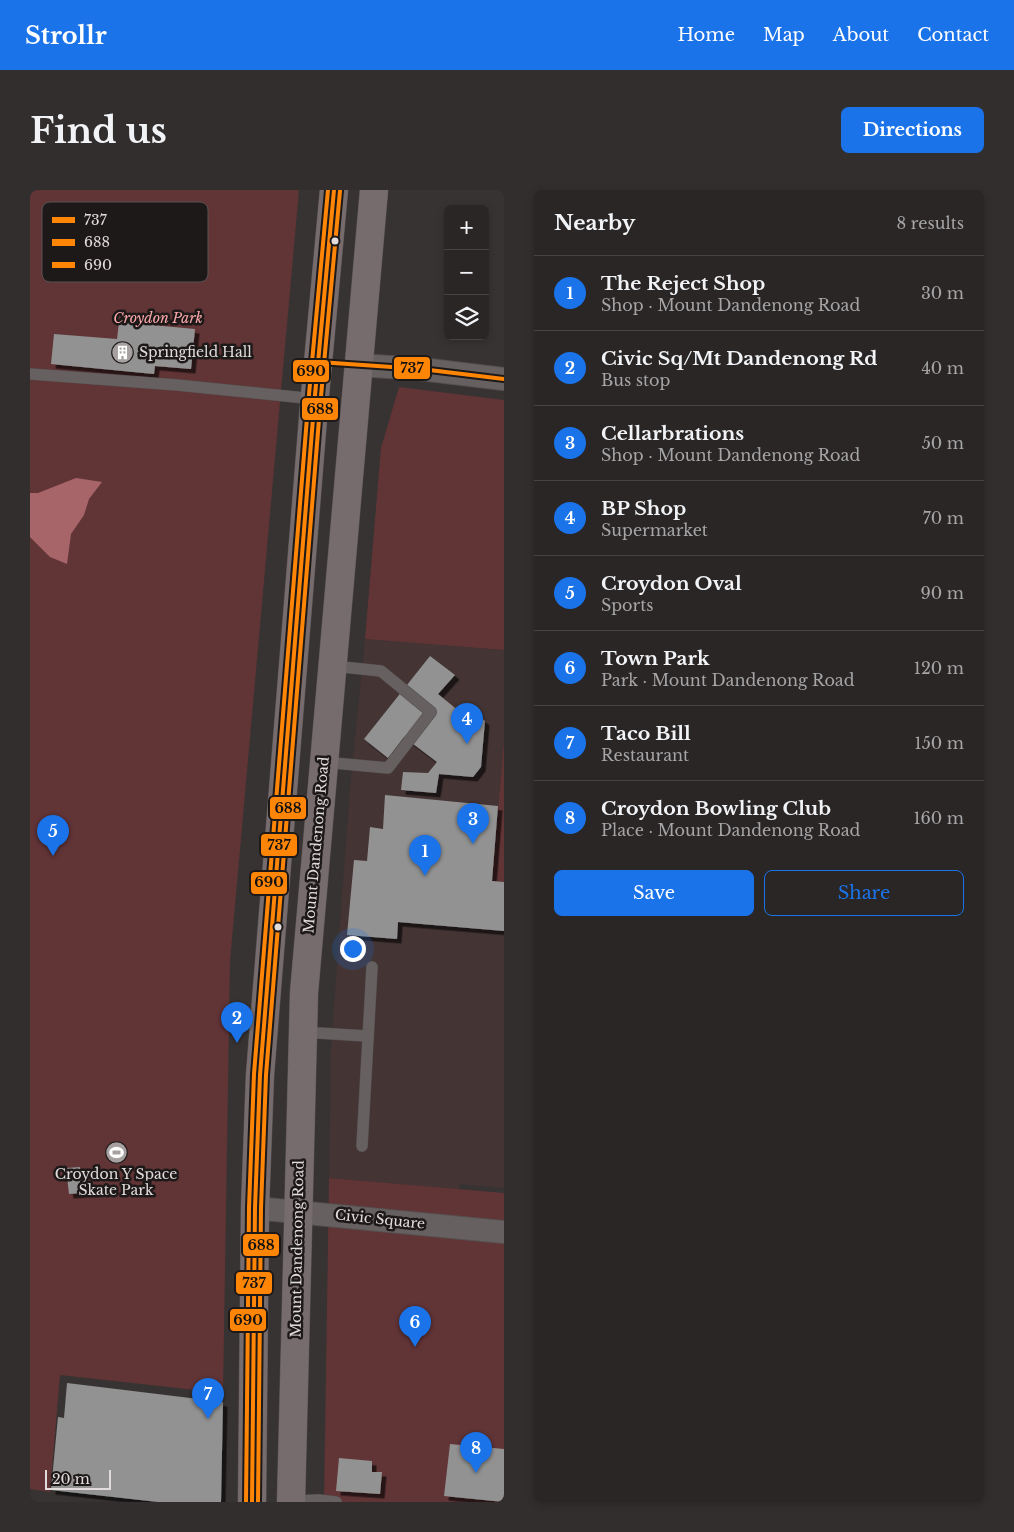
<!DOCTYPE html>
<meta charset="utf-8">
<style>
:root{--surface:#2a2626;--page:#322e2e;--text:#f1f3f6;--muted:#a5a5a7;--line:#464343;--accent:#1a73e8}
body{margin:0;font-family:"Libre Baskerville",serif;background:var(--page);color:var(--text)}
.controls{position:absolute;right:15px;top:15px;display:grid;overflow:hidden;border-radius:8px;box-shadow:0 2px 8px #0003}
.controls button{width:45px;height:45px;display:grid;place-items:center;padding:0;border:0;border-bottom:1px solid var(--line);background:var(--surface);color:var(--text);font:25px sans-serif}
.scale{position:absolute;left:15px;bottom:12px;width:66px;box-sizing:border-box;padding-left:5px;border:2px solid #e2dbdb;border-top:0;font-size:14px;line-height:18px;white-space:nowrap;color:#e2dbdb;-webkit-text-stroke:4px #1e1919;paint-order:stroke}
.you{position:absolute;left:322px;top:758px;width:18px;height:18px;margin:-12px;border:4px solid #fff;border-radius:50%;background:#1a73e8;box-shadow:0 0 0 8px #1a73e833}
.badge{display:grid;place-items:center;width:32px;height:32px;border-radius:50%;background:var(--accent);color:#fff;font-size:16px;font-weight:700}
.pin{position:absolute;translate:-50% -41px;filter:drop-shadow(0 1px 2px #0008)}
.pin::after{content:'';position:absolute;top:26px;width:18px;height:15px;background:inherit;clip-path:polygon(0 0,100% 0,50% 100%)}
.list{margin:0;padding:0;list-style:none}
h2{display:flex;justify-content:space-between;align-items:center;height:65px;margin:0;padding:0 20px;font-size:21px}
h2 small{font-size:16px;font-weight:400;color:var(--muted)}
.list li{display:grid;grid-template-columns:32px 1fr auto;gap:15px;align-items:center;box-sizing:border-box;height:75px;padding:0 20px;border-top:1px solid var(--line)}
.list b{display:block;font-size:19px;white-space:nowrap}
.list p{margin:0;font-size:16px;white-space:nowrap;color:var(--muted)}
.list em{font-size:16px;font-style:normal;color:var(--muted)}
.actions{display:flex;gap:10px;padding:15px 20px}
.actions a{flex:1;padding:11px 0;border:1px solid var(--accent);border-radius:8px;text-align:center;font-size:18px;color:var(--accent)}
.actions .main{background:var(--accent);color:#fff}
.icon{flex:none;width:28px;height:28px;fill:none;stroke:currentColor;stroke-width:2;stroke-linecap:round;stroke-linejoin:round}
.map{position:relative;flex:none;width:474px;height:1312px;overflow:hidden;border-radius:8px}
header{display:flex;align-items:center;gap:30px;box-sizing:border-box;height:70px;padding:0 25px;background:var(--accent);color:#fff}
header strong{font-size:24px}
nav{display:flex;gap:28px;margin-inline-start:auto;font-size:18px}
.intro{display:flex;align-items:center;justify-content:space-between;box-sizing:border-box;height:120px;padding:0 30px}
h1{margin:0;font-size:35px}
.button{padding:12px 22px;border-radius:8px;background:var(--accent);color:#fff;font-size:18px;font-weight:700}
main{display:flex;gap:30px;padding:0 30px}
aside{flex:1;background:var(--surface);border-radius:8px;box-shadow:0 2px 8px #0003}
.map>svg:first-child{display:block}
.built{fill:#443434}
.green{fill:#613436}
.water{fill:#a86569}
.building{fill:#929292;filter:url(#shadow)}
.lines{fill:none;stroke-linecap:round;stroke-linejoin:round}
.service-casing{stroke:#565151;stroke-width:12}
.minor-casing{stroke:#565151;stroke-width:24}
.primary-casing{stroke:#565151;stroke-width:29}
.service{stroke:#666061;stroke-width:11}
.minor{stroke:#666061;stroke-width:22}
.primary{stroke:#776c6d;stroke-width:28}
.bus-1-casing{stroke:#1e1919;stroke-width:8}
.bus-2-casing{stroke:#1e1919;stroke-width:8}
.bus-3-casing{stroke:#1e1919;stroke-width:8}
.bus-1{stroke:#ff8506;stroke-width:4}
.bus-2{stroke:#ff8506;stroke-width:4}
.bus-3{stroke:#ff8506;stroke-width:4}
.bus-dot{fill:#e2dbdb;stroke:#1e1919;stroke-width:2}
.labels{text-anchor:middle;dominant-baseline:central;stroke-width:5;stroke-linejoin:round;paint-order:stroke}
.park-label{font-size:14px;font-style:italic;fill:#fba8ab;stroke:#1e1919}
.poi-label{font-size:14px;fill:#e2dbdb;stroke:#1e1919;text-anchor:start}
.street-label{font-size:14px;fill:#e2dbdb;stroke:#1e1919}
.key{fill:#1e1919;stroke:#595353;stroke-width:1}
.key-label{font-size:14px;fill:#e2dbdb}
.line-badge{stroke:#1e1919;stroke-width:2}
.pale-badge-label{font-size:14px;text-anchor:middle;font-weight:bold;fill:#111}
</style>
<header>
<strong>Strollr</strong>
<nav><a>Home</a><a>Map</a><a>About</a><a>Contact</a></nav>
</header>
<div class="intro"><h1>Find us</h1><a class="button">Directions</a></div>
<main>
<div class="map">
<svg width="474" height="1312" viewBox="0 0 474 1312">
<defs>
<filter id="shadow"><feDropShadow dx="4.5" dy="4.5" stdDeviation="0" flood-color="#0009"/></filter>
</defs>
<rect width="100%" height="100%" fill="#383333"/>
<!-- built -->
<path class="built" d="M335,449L474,460V550L462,691L474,692V998L430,994L429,1000L299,988L301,861L308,762L320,598Z"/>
<!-- green -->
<g class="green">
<path d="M0,0H269L200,771L193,1203L30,1185L20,1302L0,1299Z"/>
<path d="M369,197L474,210V460L335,449L351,258Z"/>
<path d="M474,550V692L462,691Z"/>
<path d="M299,988L474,1003V1312H294Z"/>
</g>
<!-- water -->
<path class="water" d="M46,288L72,292L59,309L54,325L41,344L37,374L20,367L0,347V303H8Z"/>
<!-- building -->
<g class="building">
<path d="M89,132L165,139L161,179L125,176L124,184L21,174L24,144L87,149Z"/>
<path d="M400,466L425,485L408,504L440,530L446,524L455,531L451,577L443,587L409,584L406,603L371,600L373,582L398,583L407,572L374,547L358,568L334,549Z"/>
<path d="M355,605L468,616L462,691L474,692V741L368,732L367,749L317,745L324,670L337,671L340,637L353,639Z"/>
<path d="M50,977L53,1003L39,1004L36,978Z"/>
<path d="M37,1193L193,1212L191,1312H128L21,1300L28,1227L34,1228Z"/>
<path d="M420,1254L474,1259V1312L414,1306Z"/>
<path d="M309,1268L342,1271V1282H352L350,1304L306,1301Z"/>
</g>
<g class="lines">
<defs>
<g id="service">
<path d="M0,184L147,195L285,209"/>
<path d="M293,572L358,578L401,522L351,481L303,476"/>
<path d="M271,842L337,846"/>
<path d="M332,956L342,777"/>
<path d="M261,1311L289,1310L306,1312"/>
</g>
<g id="minor">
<path d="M328,175L391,179L474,189"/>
<path d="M225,1018L474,1042"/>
</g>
<g id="primary">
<path d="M222,1312L225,1018L230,885L284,216L304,0"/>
<path d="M261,1312L274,803L344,0"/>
</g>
</defs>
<!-- service casing -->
<use href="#service" class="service-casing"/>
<!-- minor casing -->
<use href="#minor" class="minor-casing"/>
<!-- primary casing -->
<use href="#primary" class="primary-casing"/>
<!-- service -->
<use href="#service" class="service"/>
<!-- minor -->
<use href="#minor" class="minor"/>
<!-- primary -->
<use href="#primary" class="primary"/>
<defs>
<g id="bus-1">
<path d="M289,172L391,179L474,189"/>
<path d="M222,1312L225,1018L230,885L284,216L304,0"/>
</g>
<path id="bus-2" d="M228,1312L231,1018L236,885L290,217L310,1"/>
<path id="bus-3" d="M216,1312L219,1018L224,884L278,215L298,0"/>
</defs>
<!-- bus-1 casing -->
<use href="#bus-1" class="bus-1-casing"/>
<!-- bus-2 casing -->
<use href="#bus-2" class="bus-2-casing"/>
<!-- bus-3 casing -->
<use href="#bus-3" class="bus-3-casing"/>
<!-- bus-1 -->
<use href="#bus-1" class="bus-1"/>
<!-- bus-2 -->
<use href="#bus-2" class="bus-2"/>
<!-- bus-3 -->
<use href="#bus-3" class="bus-3"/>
</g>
<!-- icons -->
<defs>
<symbol id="building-disc" viewBox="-11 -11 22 22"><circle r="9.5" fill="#a6a0a0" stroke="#1e1919"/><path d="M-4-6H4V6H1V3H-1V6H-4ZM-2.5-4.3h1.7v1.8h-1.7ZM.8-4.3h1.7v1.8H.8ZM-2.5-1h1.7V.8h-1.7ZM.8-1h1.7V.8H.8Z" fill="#fff"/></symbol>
<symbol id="stadium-disc" viewBox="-11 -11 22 22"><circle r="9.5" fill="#a6a0a0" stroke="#1e1919"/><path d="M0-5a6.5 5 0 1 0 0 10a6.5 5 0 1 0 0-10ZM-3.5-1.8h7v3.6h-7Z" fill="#fff"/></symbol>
</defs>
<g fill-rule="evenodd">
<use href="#building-disc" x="80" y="150" width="25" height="25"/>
<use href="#stadium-disc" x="74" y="950" width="25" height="25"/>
</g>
<!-- markers -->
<g class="bus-dot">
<circle cx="305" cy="51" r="4.5"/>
<circle cx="248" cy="737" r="4.5"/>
</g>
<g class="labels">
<!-- park labels -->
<g class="park-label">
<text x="128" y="128">Croydon Park</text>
</g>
<!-- poi labels -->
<g class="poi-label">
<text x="109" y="162">Springfield Hall</text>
<text x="86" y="984" text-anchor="middle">Croydon Y Space<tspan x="86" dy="16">Skate Park</tspan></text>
</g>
<!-- street labels -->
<g class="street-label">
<text transform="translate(286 655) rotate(-85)">Mount Dandenong Road</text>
<text transform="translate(350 1029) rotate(6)">Civic Square</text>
<text transform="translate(267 1059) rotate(-89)">Mount Dandenong Road</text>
</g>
</g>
<!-- legend -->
<rect x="12" y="12" width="166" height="80" rx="8" class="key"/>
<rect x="22" y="27" width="23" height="6" fill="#ff8506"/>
<rect x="22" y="49" width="23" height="7" fill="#ff8506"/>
<rect x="22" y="72" width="23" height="6" fill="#ff8506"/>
<g class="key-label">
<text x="54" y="35">737</text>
<text x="54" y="57">688</text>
<text x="54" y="80">690</text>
</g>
<g class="line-badge">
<rect x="363" y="166" width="38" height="24" rx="5" fill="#ff8506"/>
<rect x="262" y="169" width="38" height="24" rx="5" fill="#ff8506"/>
<rect x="271" y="207" width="38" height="24" rx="5" fill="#ff8506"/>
<rect x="239" y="606" width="38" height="24" rx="5" fill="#ff8506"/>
<rect x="230" y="643" width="38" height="24" rx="5" fill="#ff8506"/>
<rect x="220" y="681" width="38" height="24" rx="5" fill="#ff8506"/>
<rect x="212" y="1043" width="38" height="24" rx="5" fill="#ff8506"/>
<rect x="205" y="1081" width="38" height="24" rx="5" fill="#ff8506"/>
<rect x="199" y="1118" width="38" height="24" rx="5" fill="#ff8506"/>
</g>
<g class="pale-badge-label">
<text x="382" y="183">737</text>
<text x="281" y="186">690</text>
<text x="290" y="224">688</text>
<text x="258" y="623">688</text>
<text x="249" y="660">737</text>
<text x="239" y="697">690</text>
<text x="231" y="1060">688</text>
<text x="224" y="1098">737</text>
<text x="218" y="1135">690</text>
</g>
</svg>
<div class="controls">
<button>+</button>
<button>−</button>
<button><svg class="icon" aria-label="layers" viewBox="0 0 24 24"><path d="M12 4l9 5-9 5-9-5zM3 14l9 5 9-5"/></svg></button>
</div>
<div class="scale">20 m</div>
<div class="you"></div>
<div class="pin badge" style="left:395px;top:686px">1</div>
<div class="pin badge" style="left:207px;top:853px">2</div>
<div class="pin badge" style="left:443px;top:654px">3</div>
<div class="pin badge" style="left:437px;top:554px">4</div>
<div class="pin badge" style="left:23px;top:666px">5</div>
<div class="pin badge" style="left:385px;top:1157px">6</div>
<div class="pin badge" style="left:178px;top:1229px">7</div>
<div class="pin badge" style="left:446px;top:1283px">8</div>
</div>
<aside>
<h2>Nearby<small>8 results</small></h2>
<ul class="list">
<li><span class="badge">1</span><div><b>The Reject Shop</b><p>Shop · Mount Dandenong Road</p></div><em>30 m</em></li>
<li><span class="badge">2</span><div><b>Civic Sq/Mt Dandenong Rd</b><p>Bus stop</p></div><em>40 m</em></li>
<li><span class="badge">3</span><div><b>Cellarbrations</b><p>Shop · Mount Dandenong Road</p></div><em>50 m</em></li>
<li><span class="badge">4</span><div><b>BP Shop</b><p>Supermarket</p></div><em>70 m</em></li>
<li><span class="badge">5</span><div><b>Croydon Oval</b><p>Sports</p></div><em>90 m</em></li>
<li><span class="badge">6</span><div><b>Town Park</b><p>Park · Mount Dandenong Road</p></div><em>120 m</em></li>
<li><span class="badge">7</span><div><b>Taco Bill</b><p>Restaurant</p></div><em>150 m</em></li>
<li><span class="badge">8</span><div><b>Croydon Bowling Club</b><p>Place · Mount Dandenong Road</p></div><em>160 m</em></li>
</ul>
<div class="actions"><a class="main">Save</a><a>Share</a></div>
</aside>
</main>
